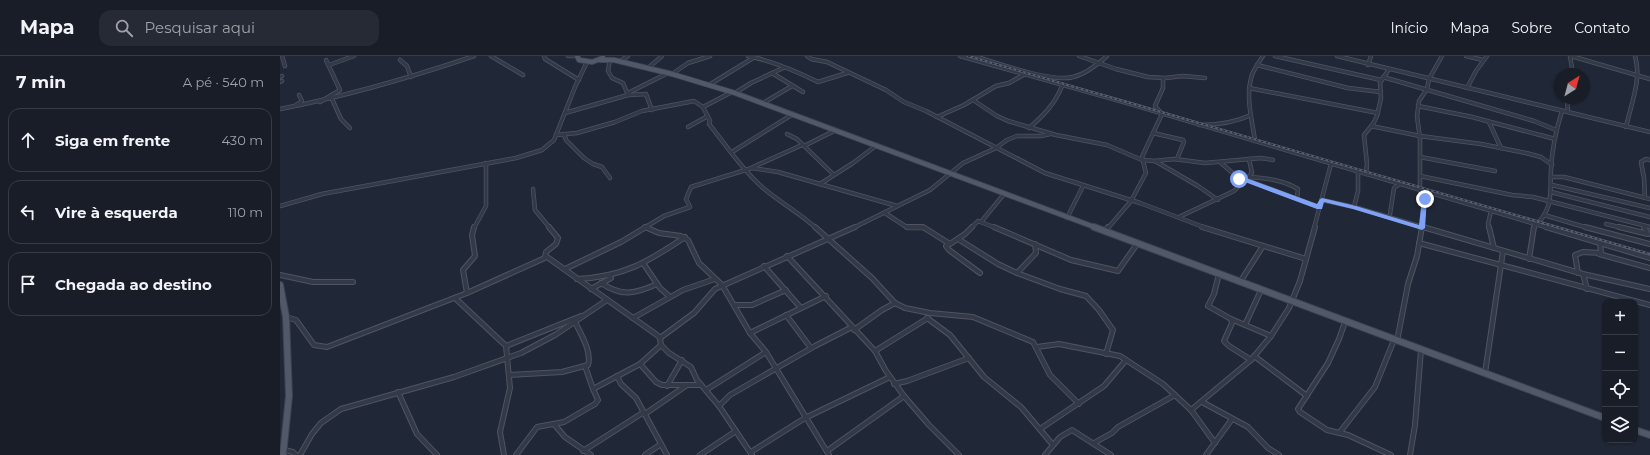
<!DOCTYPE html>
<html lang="pt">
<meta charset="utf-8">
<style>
:root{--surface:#181d28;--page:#252a34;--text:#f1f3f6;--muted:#9fa2a8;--line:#363b45}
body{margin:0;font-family:Montserrat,sans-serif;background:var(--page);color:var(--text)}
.controls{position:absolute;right:12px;bottom:12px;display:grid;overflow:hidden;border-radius:8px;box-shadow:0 1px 3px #0004}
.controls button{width:36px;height:36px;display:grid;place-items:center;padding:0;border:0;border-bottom:1px solid var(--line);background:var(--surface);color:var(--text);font:20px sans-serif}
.compass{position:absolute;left:1274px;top:12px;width:36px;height:36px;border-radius:50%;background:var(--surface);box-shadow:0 1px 3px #0004;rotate:36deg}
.stop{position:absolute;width:12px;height:12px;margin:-9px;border:3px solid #7fa2f7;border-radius:50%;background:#fff}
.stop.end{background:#7fa2f7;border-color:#fff;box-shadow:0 1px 4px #0008}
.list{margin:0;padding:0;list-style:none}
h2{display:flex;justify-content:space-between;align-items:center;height:52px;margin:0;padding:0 16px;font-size:17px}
h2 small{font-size:13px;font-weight:400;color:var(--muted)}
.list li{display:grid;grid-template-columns:26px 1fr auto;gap:12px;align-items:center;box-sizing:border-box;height:64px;margin:0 8px 8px;padding:0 8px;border:1px solid var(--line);border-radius:12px}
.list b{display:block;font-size:15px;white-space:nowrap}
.list em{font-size:13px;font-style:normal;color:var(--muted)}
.icon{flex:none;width:22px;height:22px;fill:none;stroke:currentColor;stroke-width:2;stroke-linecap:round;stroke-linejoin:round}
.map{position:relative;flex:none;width:1370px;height:399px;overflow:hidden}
header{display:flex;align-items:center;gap:24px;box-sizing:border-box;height:56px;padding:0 20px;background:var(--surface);border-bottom:1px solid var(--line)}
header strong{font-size:19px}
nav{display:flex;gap:22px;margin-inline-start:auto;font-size:14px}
.search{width:280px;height:36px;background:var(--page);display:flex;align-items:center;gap:10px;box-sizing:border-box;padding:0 14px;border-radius:12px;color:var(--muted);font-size:15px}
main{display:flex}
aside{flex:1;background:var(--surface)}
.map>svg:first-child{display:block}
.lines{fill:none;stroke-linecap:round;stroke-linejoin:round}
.minor-far1-casing{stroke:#4e5462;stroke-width:4.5}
.minor-casing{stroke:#4e5462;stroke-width:6}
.primary-far1-casing{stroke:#3d4351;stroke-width:6}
.primary-casing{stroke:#3d4351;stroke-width:8}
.minor-far1{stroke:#333947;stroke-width:3}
.minor{stroke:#333947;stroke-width:4}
.primary-far1{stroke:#515867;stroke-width:4.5}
.primary{stroke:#515867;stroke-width:6}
.rail-casing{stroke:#555d6e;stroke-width:2.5}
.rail{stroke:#191f2b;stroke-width:1;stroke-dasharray:2.5;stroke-linecap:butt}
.route{fill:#7fa2f7}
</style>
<header>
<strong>Mapa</strong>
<div class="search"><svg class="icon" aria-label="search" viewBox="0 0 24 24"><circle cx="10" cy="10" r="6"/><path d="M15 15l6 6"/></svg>Pesquisar aqui</div>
<nav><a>Início</a><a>Mapa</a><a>Sobre</a><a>Contato</a></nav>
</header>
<main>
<aside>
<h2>7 min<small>A pé · 540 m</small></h2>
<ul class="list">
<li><svg class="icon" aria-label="ahead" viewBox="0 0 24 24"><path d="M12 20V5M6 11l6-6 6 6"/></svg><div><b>Siga em frente</b></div><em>430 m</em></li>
<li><svg class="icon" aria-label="left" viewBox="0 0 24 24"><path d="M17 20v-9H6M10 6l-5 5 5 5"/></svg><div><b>Vire à esquerda</b></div><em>110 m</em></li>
<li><svg class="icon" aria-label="arrive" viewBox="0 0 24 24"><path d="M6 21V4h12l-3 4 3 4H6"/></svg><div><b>Chegada ao destino</b></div></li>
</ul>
</aside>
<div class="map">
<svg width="1370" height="399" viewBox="0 0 1370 399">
<rect width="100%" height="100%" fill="#202736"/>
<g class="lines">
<defs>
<g id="minor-far1">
<path d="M2,0L5,10"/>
<path d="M211,0L243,19"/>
<path d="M264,0L265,3L299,24"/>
<path d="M288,0H294"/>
<path d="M468,0C492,5 516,15 538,26L567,17"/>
<path d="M527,0L531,3L547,6L606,34L624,46L646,55L765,117L860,147L926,172"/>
<path d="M680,0L847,47L1269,172"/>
<path d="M694,0C717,7 772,27 793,21C806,18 817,9 827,0"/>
<path d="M799,0L836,13L868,21L885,22L903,20L925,22"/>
<path d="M995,0L1101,24"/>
<path d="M1057,0L1370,76"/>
<path d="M1186,0L1203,4"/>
<path d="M1290,0L1293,18"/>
<path d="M1291,0L1370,23"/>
<path d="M330,3L328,15L332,22L343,27L348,39L366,38L372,54"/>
<path d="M120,4L127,10L131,21"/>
<path d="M340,5L348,0"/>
<path d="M49,9L74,0"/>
<path d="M977,9L1068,32L1101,36"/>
<path d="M1088,9L1091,0"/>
<path d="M368,12L382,0"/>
<path d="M492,17L523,36"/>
<path d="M392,18L408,7L430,0"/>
<path d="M0,21L2,20"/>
<path d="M1103,21L1254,65L1276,74"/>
<path d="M0,26L2,25"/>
<path d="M429,29L473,2"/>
<path d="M969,32L1098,57"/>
<path d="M1187,32L1196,15L1207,0"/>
<path d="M452,36L423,51L430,65L429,68C446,89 462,114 482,131C499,146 520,157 536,172"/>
<path d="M348,37L388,17"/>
<path d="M455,37L471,27L503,12"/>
<path d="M1287,42L1288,56"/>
<path d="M52,43L61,63L70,72"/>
<path d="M693,44L717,60L728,65L776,79L827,89L862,104L875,105L894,103L925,107L981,102L993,104"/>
<path d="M40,46L60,34L46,4"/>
<path d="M483,47L512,30"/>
<path d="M16,49L22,45L19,39"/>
<path d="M1138,50L1192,61L1275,83"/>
<path d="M0,53C67,40 129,22 194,0"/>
<path d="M285,57L348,39"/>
<path d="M657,61L684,49L716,30L729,27L745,18"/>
<path d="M1209,66L1221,92"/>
<path d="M919,69C938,69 954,67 971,59"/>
<path d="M1091,70L1140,80L1201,88L1246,97L1261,101L1272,109"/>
<path d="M408,71L428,60"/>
<path d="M1346,71C1351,48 1362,23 1355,0"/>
<path d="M749,72C763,60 775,48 782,30"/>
<path d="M873,77L903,84L904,86L897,103"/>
<path d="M284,78L286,84L304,102L313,108L322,111L330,122"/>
<path d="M507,78L517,83L554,119"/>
<path d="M276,79L297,77L335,66L362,55L414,45L423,51"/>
<path d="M975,85C972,63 965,41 972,19C974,13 979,6 983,0"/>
<path d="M524,90L556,74"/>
<path d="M452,96L513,58"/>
<path d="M1140,101L1215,115"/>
<path d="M875,105L918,130L938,144"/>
<path d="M941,107L962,125"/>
<path d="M473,111L522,89"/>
<path d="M1086,118L1087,108L1084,79L1093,68L1097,60L1101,42L1100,27L1109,13"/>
<path d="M1140,120L1232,139L1253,141L1370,171"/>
<path d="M968,121C986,122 1003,124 1018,133L1017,142"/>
<path d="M1271,121H1284L1370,143"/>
<path d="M964,123L1039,151"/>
<path d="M540,128L573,107L597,89"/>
<path d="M1272,129L1370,152"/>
<path d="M253,133L255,154L270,172"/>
<path d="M1140,135V83L1137,60L1139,45L1147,33L1149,23L1162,0"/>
<path d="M1271,136L1370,161"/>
<path d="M1365,142L1364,122L1361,106L1366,103L1370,104"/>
<path d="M1042,144L1074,151L1146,172"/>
<path d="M0,150L42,138L236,102L262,94L274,84L295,31L307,6"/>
<path d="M1074,151L1078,135V116"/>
<path d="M605,157L628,172H645"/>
<path d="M1110,158L1114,132L1120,128"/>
<path d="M1264,159L1308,172"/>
<path d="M899,161L954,135L972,117L969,103"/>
<path d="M787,162L803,130"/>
<path d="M1326,168L1343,172"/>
<path d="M1363,169L1365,172"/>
<path d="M365,171L368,172"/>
<path d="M194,172L206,150V107"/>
<path d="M364,172L384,160L410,151L406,143L411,131L472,112L498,116L617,150"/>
<path d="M573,172L650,134L683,107L716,92L727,84L737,80H761L770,78"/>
<path d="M691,172L698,165L701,166"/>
<path d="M716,172L701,166L724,138"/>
<path d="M828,172L851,145L866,117L862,101L882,58L875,50L883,32V22"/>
<path d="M1034,172L1051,108"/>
<path d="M1142,172L1145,136"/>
<path d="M1209,172L1208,168L1211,155"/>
<path d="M1253,172C1274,153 1270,138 1271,113C1272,93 1276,74 1282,55"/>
</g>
<g id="minor">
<path d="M365,171L379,177L401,180L408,184L419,207L442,229L470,277L486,296L549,399"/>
<path d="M535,171L592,222L615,247L625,252L650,257L693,261L753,286L770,319L799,348"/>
<path d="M627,171H641"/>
<path d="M643,171L670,188L685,178L692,171"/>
<path d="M714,171L791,204L838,215L857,188"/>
<path d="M922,171L1026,203"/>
<path d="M1143,171L1303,218L1370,233"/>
<path d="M1209,171L1214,192"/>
<path d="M1266,171L1370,202"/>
<path d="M1305,171L1370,188"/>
<path d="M1339,171L1368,178L1364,171"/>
<path d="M825,175L828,171"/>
<path d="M678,183L718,208L737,217L780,233L806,240L819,254L833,274L826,298"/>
<path d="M668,187L666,190L669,194L700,217"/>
<path d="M1139,187L1370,249"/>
<path d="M1319,198L1370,212"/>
<path d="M507,200L595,295L606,315L624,340L649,369L679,399"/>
<path d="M265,201L266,196L276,188L278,182L269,171"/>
<path d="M1249,203L1254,171"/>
<path d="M363,207L380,232L389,240"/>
<path d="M484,210L521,252"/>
<path d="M285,213L341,186L366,171"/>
<path d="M737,217L756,197L755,188"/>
<path d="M1298,217L1295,199L1303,196L1321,197L1320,187"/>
<path d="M939,218L934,238L928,250L951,263L952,267L944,285L949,290L971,304"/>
<path d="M1303,218L1307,233"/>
<path d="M0,219L33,226H73"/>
<path d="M297,223C343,221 368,206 405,181"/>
<path d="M960,226L983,190"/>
<path d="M321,227C342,241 355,238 377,228"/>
<path d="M311,233L331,222"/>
<path d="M187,237L183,214L195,200L192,179L194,171"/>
<path d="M175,242L226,290L230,332L220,376L224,399"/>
<path d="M454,249H472L506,234"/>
<path d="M506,259L531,292"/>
<path d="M6,261L16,264L34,289L47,291L187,237L267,201L377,279L380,282L381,289L389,297L411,311L417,324L439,350L472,399"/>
<path d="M353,262L403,234L435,223"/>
<path d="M647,262L670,279L704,321L741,351L773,389"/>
<path d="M951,263L991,280"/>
<path d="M1065,266L1059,283L1048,307L1018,353L1020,356L1047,374L1068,379L1111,399"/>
<path d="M965,269L981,234"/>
<path d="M574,274L602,254L615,247"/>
<path d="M470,277L546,240"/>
<path d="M380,282L414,257L435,233L575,171"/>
<path d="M1117,285L1128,228L1137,200L1142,171"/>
<path d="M226,290L301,260"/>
<path d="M757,291L779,288L840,300L883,328L911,354L935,387"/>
<path d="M595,295L648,262"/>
<path d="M974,300L1027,340"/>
<path d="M360,308L376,326L382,329H421"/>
<path d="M305,310L313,333"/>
<path d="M1205,317L1223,195"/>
<path d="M229,319L282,316L308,309C312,296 301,278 295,266"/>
<path d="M337,320L341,328L356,342L387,399"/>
<path d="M614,328L627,325L689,302"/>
<path d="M387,330L402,304"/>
<path d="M426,334L486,296"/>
<path d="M118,336L137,378L157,399"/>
<path d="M922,346L968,371L988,392L999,399"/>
<path d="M439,350L450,339L535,290L572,271"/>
<path d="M911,354L971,304L991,280L1009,252L1020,225L1035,171"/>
<path d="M365,358L407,329"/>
<path d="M274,368L285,381L311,399"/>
<path d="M760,373L824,330L846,304"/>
<path d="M1060,376L1095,331L1114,284"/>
<path d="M814,387L832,377L838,371L895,339"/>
<path d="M4,394L13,396L16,399"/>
<path d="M303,395L364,356"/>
<path d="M547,395L624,340"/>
<path d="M471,396L525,362L610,321"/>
<path d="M20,399L32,378L41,367L61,353L174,321L241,297L275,279L327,244"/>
<path d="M236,399L257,371L284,366L315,348L318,344L313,333L360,308L381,289"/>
<path d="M365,399L381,388"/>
<path d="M420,399L456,375"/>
<path d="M765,399L780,381L792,374L831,399"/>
<path d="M926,399L952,363"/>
<path d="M1130,399L1135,369L1141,294"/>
</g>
<g id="primary-far1">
<path d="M297,0L299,4L312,6L323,2"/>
<path d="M320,4H334L392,18L455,37L817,172"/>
</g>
<g id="primary">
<path d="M814,171L1325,362"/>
<path d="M0,229L6,261L9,340L3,399"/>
<path d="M1355,374L1370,379"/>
</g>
</defs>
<!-- minor-far1 casing -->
<use href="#minor-far1" class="minor-far1-casing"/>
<!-- minor casing -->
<use href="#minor" class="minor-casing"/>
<!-- primary-far1 casing -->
<use href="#primary-far1" class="primary-far1-casing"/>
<!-- primary casing -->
<use href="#primary" class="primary-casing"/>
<!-- minor-far1 -->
<use href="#minor-far1" class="minor-far1"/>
<!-- minor -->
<use href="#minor" class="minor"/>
<!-- primary-far1 -->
<use href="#primary-far1" class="primary-far1"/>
<!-- primary -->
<use href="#primary" class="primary"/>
<defs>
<path id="rail" d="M688,0L1370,198"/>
</defs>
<!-- rail casing -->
<use href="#rail" class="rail-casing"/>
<!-- rail -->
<use href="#rail" class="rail"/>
</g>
<!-- route -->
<path class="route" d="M959,121L966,122L1037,148L1040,143L1042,142L1076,150L1139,169L1142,143L1147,142L1145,172L1142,174L1073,153L1044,146L1042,153H1037L965,126L960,127L956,123Z"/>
</svg>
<div class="controls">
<button>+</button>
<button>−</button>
<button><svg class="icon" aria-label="locate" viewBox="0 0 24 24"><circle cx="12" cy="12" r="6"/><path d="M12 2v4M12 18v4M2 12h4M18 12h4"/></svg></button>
<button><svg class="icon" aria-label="layers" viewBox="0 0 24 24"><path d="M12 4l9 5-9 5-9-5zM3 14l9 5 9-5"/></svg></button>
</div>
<svg class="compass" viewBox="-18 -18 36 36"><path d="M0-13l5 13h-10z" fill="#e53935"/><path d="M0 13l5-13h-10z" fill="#9fa2a8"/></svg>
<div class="stop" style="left:959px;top:123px"></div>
<div class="stop end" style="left:1145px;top:143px"></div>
</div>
</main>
